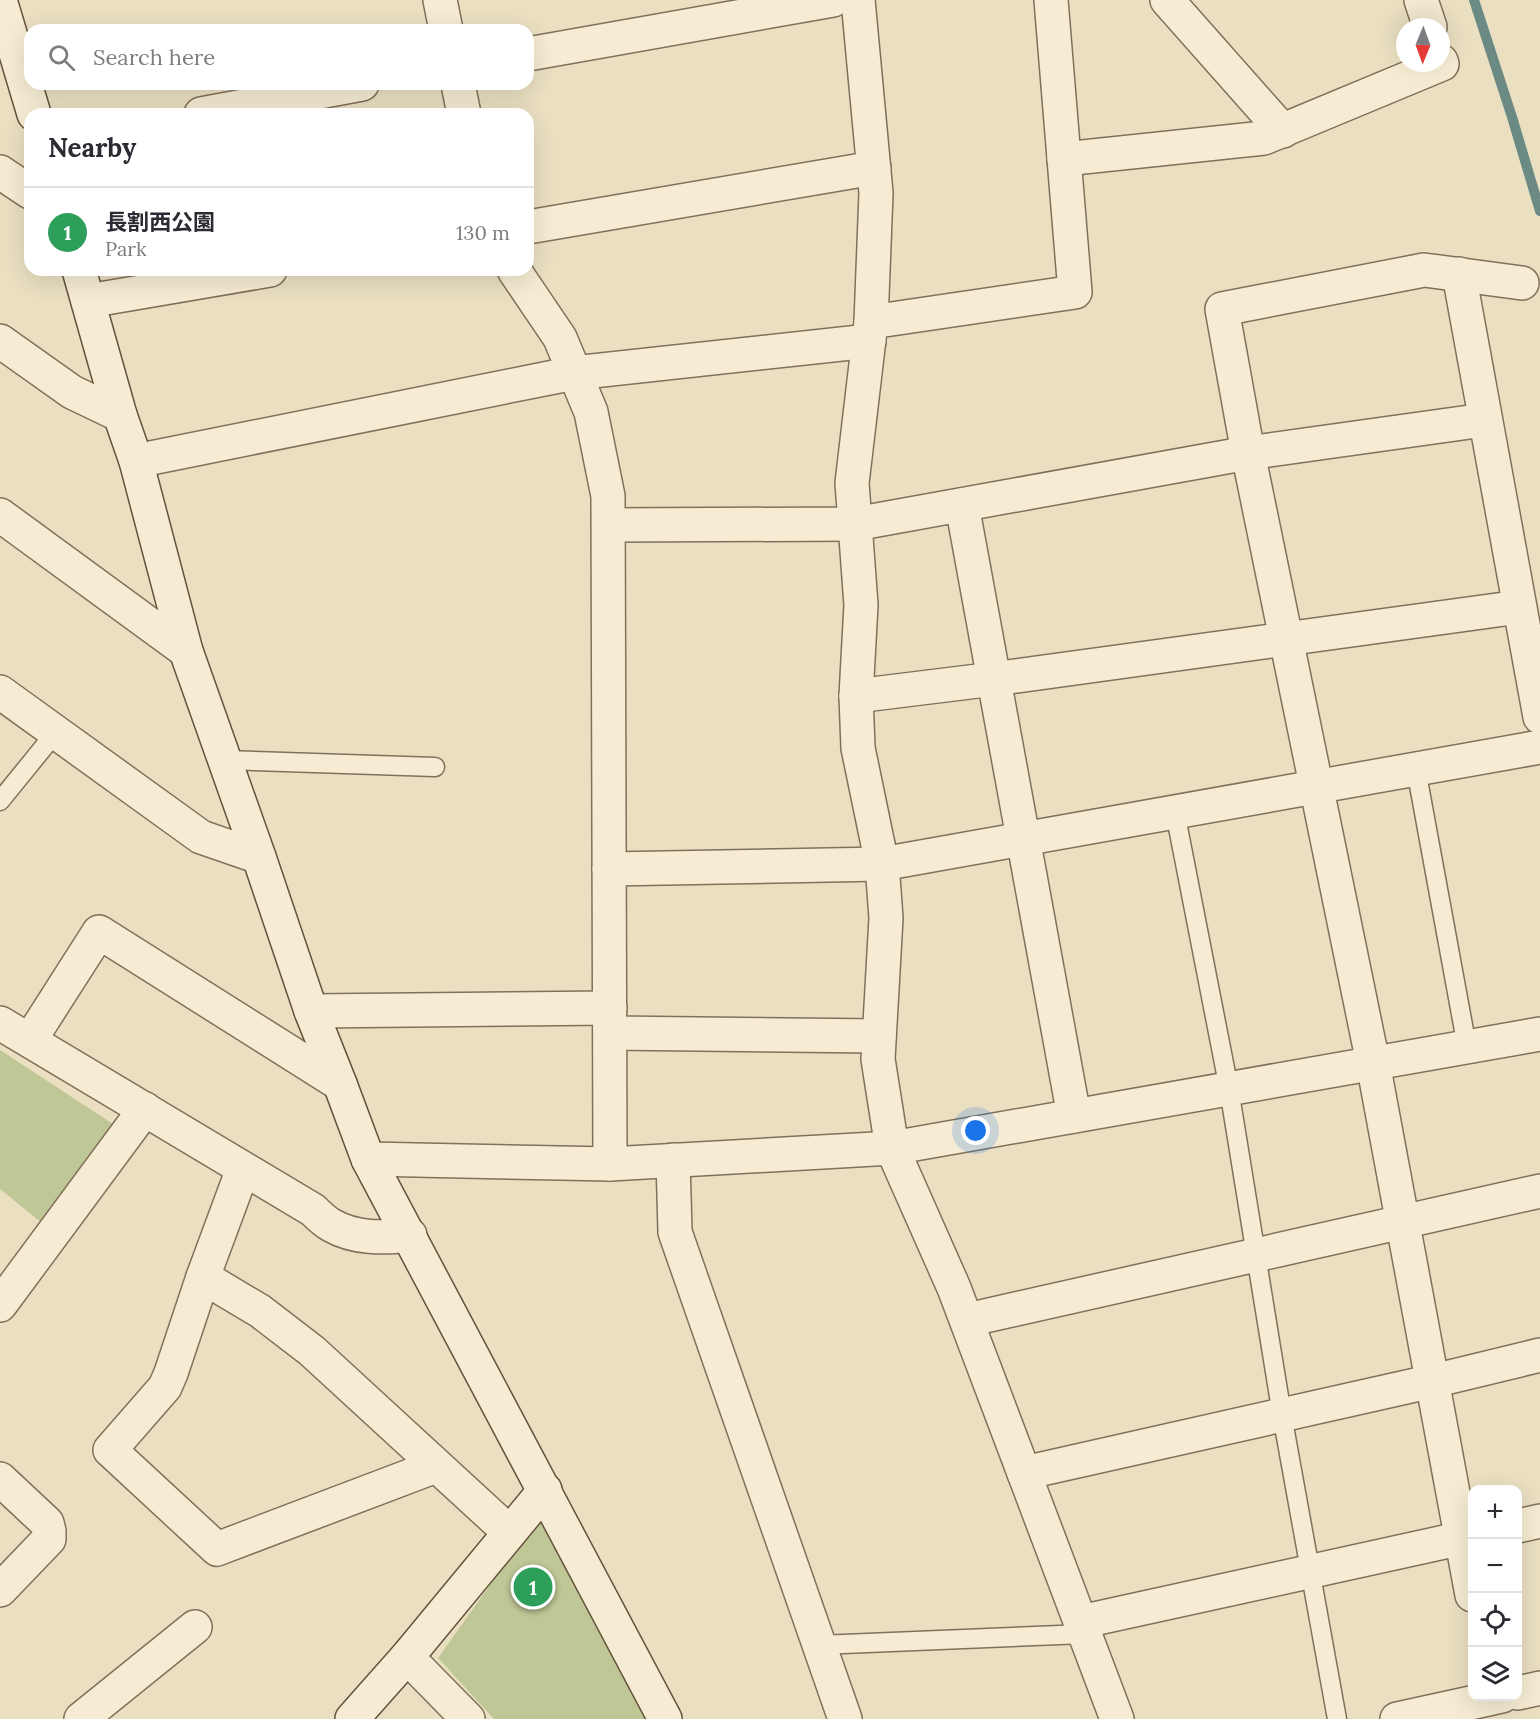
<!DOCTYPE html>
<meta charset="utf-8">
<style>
:root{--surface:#fff;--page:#f2f2f3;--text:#2b2b33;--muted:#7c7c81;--line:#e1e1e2;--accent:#d93025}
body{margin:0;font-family:Lora,"Noto Sans JP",serif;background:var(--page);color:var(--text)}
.controls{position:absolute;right:18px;bottom:18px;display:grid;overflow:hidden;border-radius:12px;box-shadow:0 6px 24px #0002}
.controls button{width:54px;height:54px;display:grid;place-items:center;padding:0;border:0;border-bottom:2px solid var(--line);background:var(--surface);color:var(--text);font:30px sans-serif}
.compass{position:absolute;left:1396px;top:18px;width:54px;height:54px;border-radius:50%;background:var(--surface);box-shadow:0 6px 24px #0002;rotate:181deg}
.you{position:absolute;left:976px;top:1131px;width:21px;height:21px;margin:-15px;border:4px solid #fff;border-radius:50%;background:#1a73e8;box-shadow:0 0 0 9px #1a73e833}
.badge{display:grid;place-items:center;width:39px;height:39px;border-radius:50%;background:var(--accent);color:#fff;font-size:20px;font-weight:700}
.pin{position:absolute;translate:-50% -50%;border:3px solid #fff;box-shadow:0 2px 6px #0006}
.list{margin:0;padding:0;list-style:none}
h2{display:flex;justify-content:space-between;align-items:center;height:78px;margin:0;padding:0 24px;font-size:26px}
h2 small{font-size:20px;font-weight:400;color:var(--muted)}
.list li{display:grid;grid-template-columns:39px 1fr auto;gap:18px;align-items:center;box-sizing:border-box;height:90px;padding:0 24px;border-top:2px solid var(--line)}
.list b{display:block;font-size:22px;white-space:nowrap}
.list p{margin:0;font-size:20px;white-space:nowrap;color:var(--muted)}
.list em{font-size:20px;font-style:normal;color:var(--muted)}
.icon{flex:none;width:33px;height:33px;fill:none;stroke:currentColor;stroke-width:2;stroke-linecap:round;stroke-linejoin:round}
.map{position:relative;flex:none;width:1540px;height:1719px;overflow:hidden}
.search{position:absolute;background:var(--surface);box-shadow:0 6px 24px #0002;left:24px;top:24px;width:510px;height:66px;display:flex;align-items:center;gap:15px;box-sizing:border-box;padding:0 21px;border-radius:18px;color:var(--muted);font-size:22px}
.panel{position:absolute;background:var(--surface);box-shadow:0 6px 24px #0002;left:24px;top:108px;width:510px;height:168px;border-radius:18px}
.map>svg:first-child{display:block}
.green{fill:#c0c796}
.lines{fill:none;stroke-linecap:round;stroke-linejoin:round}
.stream{stroke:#6b8a83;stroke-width:10}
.lane-casing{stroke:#82705a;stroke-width:21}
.street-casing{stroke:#82705a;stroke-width:36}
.secondary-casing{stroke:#64523d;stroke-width:36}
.lane{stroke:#f6ecd3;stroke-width:18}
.street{stroke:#f6ecd3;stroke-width:33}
.secondary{stroke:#f6ecd3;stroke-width:33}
</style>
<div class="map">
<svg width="1540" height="1719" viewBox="0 0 1540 1719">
<rect width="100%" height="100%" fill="#eadfc1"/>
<!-- green -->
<g class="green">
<path d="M0,1050L113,1124L42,1223L0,1189Z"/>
<path d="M539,1516L647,1719H494L438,1658Z"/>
</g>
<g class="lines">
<!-- stream -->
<path class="stream" d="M1474,0L1512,117L1540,211"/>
<defs>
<g id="lane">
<path d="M224,760L435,767"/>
<path d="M1416,769L1467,1047"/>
<path d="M0,801L56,732"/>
<path d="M1175,812L1229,1089L1282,1415L1337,1719"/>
<path d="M819,1645L1085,1634"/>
</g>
<g id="street">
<path d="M440,0L446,30"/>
<path d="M858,0L876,193L871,322L852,483L861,605L856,696L858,748L882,864L886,918L878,1059L892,1148L954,1288L1117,1719"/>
<path d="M1167,0L1283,131"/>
<path d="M1421,0L1430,27"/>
<path d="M528,54L833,0"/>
<path d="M458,84L464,114"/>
<path d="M201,114L362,84"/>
<path d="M1064,159L1264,138L1442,64L1441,61"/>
<path d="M0,172L30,192"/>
<path d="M528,227L874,168"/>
<path d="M514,270L560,338L591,412L608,496L610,1164"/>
<path d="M1459,274L1540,717"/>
<path d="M88,301L270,270"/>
<path d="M871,322L1075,292L1051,0"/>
<path d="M0,341L72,392L120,415"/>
<path d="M136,461L574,373L869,341"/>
<path d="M962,505L1074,1116"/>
<path d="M0,515L186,651"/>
<path d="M609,525L855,524L1248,453L1484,420"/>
<path d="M0,692L201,837L259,857"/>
<path d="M856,696L994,679L1519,607"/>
<path d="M609,869L882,864L1540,747"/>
<path d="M311,1011L610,1008"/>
<path d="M0,1023L313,1210C318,1215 324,1221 331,1225C355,1239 383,1238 410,1235"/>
<path d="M610,1033L879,1036"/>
<path d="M30,1040L99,932L340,1084"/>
<path d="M368,1159L610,1164L892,1148L1540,1034"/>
<path d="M673,1160L675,1232L845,1719"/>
<path d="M243,1169L203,1277L171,1373L165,1387L110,1450L217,1549L436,1466"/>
<path d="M203,1277L260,1311L312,1351L509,1532"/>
<path d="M0,1305L145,1109"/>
<path d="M967,1320L1540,1191"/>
<path d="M1024,1473L1433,1381L1540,1355"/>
<path d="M0,1479L47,1523L49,1531V1539L0,1590"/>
<path d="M1518,1526L1540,1521"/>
<path d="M1472,1595L1373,1063L1248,453L1222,309L1424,270L1522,283"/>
<path d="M1080,1622L1472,1536"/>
<path d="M407,1657L468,1719"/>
<path d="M1518,1693L1540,1688"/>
<path d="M81,1719L195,1627"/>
<path d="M1397,1719L1502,1696"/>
</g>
<g id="secondary">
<path d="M0,0L34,114"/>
<path d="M79,270L120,415L136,461L186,651L259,857L311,1011L340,1084L368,1159L665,1719"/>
<path d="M352,1719L407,1657L545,1490"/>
</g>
</defs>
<!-- lane casing -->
<use href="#lane" class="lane-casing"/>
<!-- street casing -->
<use href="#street" class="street-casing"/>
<!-- secondary casing -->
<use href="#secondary" class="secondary-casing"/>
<!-- lane -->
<use href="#lane" class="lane"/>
<!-- street -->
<use href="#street" class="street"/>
<!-- secondary -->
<use href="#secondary" class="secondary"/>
</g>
</svg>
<div class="controls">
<button>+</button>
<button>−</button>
<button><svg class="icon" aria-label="locate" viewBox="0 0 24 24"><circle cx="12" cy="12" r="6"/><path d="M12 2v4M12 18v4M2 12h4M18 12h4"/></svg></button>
<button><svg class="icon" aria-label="layers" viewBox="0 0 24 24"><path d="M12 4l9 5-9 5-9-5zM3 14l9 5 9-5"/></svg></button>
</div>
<svg class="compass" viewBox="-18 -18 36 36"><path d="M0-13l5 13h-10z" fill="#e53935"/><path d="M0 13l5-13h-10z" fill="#7c7c81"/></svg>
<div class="you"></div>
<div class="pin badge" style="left:533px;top:1587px;background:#2e9e5b">1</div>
<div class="search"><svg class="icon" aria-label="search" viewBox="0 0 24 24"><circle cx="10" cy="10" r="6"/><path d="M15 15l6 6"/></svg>Search here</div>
<section class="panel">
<h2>Nearby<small></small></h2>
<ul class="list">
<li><span class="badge" style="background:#2e9e5b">1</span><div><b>長割西公園</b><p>Park</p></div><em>130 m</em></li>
</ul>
</section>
</div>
